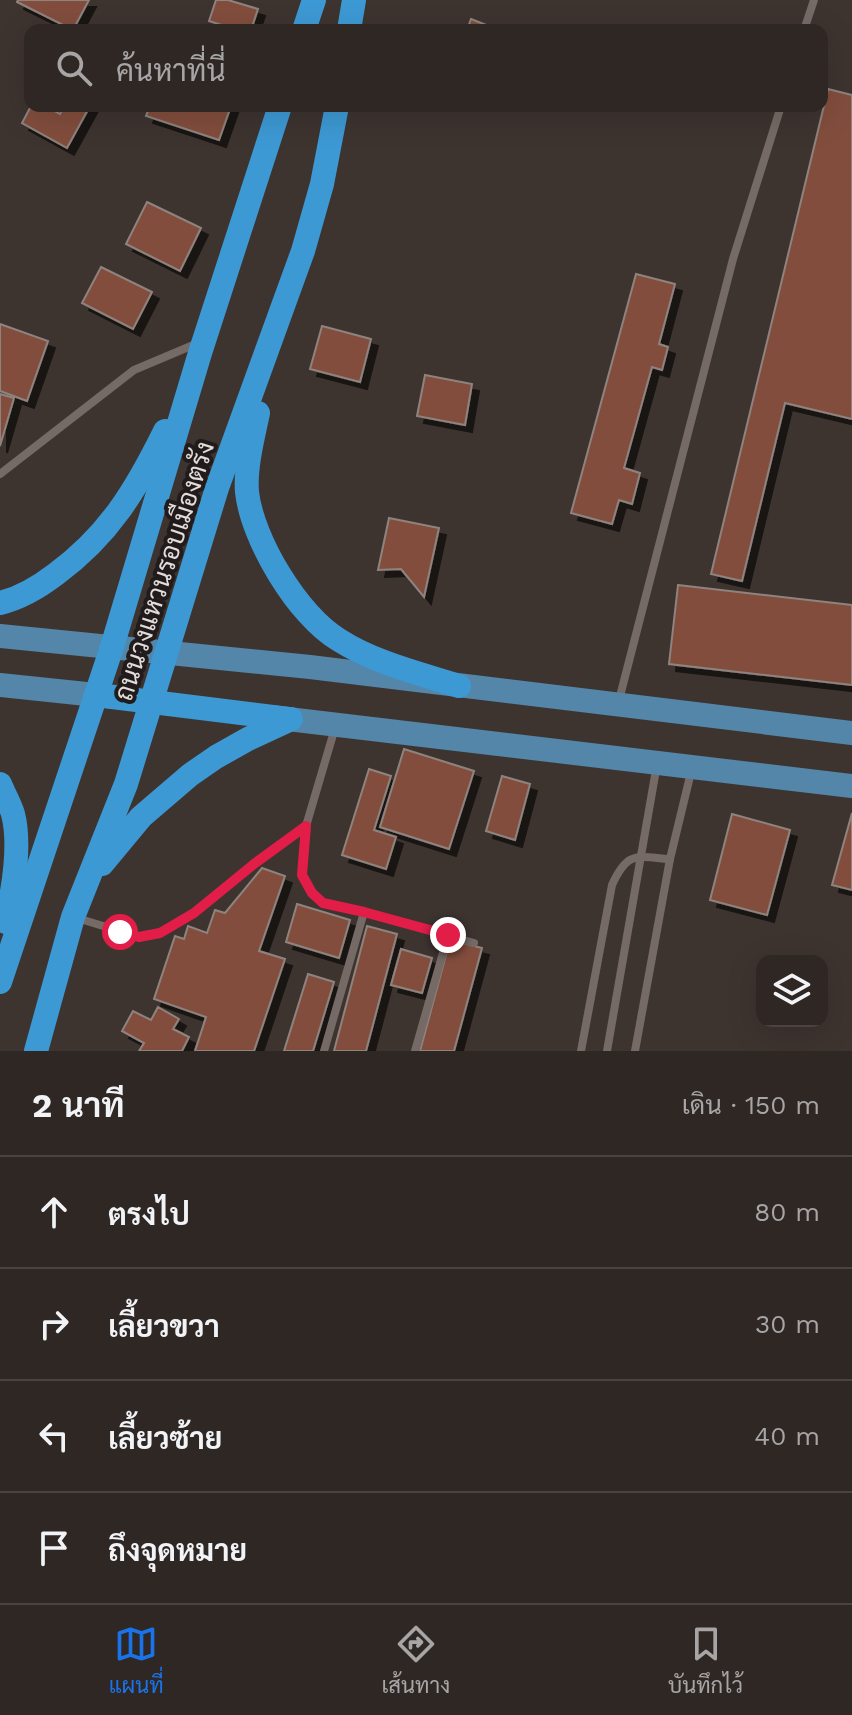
<!DOCTYPE html>
<html lang="th">
<meta charset="utf-8">
<style>
:root{--surface:#2e2724;--page:#362f2c;--text:#f1f3f6;--muted:#a7a5a6;--line:#494441;--accent:#1a73e8}
body{margin:0;font-family:"Work Sans",Sarabun,sans-serif;background:var(--page);color:var(--text)}
.controls{position:absolute;right:24px;bottom:24px;display:grid;overflow:hidden;border-radius:16px;box-shadow:0 8px 32px #0002}
.controls button{width:72px;height:72px;display:grid;place-items:center;padding:0;border:0;border-bottom:2px solid var(--line);background:var(--surface);color:var(--text);font:40px sans-serif}
.stop{position:absolute;width:24px;height:24px;margin:-18px;border:6px solid #e11d48;border-radius:50%;background:#fff}
.stop.end{background:#e11d48;border-color:#fff;box-shadow:0 2px 8px #0008}
.list{margin:0;padding:0;list-style:none}
h2{display:flex;justify-content:space-between;align-items:center;height:104px;margin:0;padding:0 32px;font-size:34px}
h2 small{font-size:26px;font-weight:400;color:var(--muted)}
.list li{display:grid;grid-template-columns:52px 1fr auto;gap:24px;align-items:center;box-sizing:border-box;height:112px;padding:0 32px;border-top:2px solid var(--line)}
.list b{display:block;font-size:30px;white-space:nowrap}
.list em{font-size:26px;font-style:normal;color:var(--muted)}
.icon{flex:none;width:44px;height:44px;fill:none;stroke:currentColor;stroke-width:2;stroke-linecap:round;stroke-linejoin:round}
.map{position:relative;flex:none;width:852px;height:1051px;overflow:hidden}
.search{position:absolute;background:var(--surface);box-shadow:0 8px 32px #0002;left:24px;right:24px;top:24px;height:88px;display:flex;align-items:center;gap:20px;box-sizing:border-box;padding:0 28px;border-radius:16px;color:var(--muted);font-size:30px}
.sheet{height:552px;background:var(--surface)}
nav{display:flex;justify-content:space-around;align-items:center;box-sizing:border-box;height:112px;border-top:2px solid var(--line);background:var(--surface);font-size:22px;color:var(--muted)}
nav a{display:grid;justify-items:center;gap:4px}
nav .on{color:var(--accent)}
.map>svg:first-child{display:block}
.building{fill:#824e3c;stroke:#8e837f;stroke-width:2;filter:url(#shadow)}
.lines{fill:none;stroke-linecap:round;stroke-linejoin:round}
.lane{stroke:#756a66;stroke-width:8}
.primary{stroke:#5386a8;stroke-width:24}
.highway{stroke:#3d99d4;stroke-width:24}
.route{stroke:#e11d48;stroke-width:10}
.labels{text-anchor:middle;dominant-baseline:central;stroke-width:8;stroke-linejoin:round;paint-order:stroke}
.street-label{font-size:26px;fill:#e2dcda;stroke:#211c1b}
</style>
<div class="map">
<svg width="852" height="1051" viewBox="0 0 852 1051">
<defs>
<filter id="shadow"><feDropShadow dx="7" dy="7" stdDeviation="0" flood-color="#0009"/></filter>
</defs>
<rect width="100%" height="100%" fill="#3d3430"/>
<!-- building -->
<g class="building">
<path d="M18,0H89L73,30L17,2Z"/>
<path d="M216,0H228L258,9L251,30H237L209,21Z"/>
<path d="M471,19L499,30H467Z"/>
<path d="M828,89L852,95V419L785,403L742,581L711,574Z"/>
<path d="M31,106H46L60,114L64,106H90L67,148L22,123Z"/>
<path d="M150,106H231L219,140L146,116Z"/>
<path d="M147,202L201,228L180,271L126,244Z"/>
<path d="M101,267L152,292L133,329L82,303Z"/>
<path d="M636,274L675,284L659,344L668,347L662,370L652,367L624,468L640,473L632,504L619,500L612,524L571,513Z"/>
<path d="M0,324L48,341L27,401L0,391Z"/>
<path d="M322,326L371,339L360,382L310,369Z"/>
<path d="M425,375L472,384L465,425L417,416Z"/>
<path d="M0,394L14,398L0,446Z"/>
<path d="M389,518L439,528L424,597L401,569L378,570Z"/>
<path d="M678,585L852,605V685L669,664Z"/>
<path d="M404,749L474,771L449,849L380,827Z"/>
<path d="M369,769L391,776L374,830L396,837L386,869L342,855Z"/>
<path d="M502,776L530,784L515,840L486,831Z"/>
<path d="M852,813V890L832,885Z"/>
<path d="M732,814L790,830L767,915L710,900Z"/>
<path d="M262,868L285,876L259,951L285,959L254,1051H195L206,1017L154,999L175,936L184,939L188,926L207,933L215,910L225,913Z"/>
<path d="M297,904L350,920L339,958L286,942Z"/>
<path d="M367,926L397,934L366,1051H334Z"/>
<path d="M450,940L482,948L454,1051H420Z"/>
<path d="M401,949L432,958L422,993L391,985Z"/>
<path d="M308,974L334,982L313,1051H284Z"/>
<path d="M158,1007L179,1019L173,1029L189,1037L182,1051H139L144,1043L122,1031L133,1011L151,1020Z"/>
</g>
<g class="lines">
<!-- lane -->
<g class="lane">
<path d="M804,30L814,0"/>
<path d="M0,474L134,370L198,343"/>
<path d="M619,700L733,259L781,106"/>
<path d="M335,728L306,826L302,875L312,893L323,903L364,912L474,943"/>
<path d="M77,918L139,937L160,933L194,913L254,864L306,826"/>
<path d="M324,1051L364,912"/>
<path d="M415,1051L448,935"/>
<path d="M581,1051L612,885C628,850 637,857 670,859"/>
<path d="M607,1051L657,764"/>
<path d="M635,1051L670,859L692,768"/>
</g>
<!-- primary -->
<g class="primary">
<path d="M0,636L310,667L852,733"/>
<path d="M0,685L115,697"/>
<path d="M271,717L852,786"/>
</g>
<!-- highway -->
<g class="highway">
<path d="M304,30L314,0"/>
<path d="M349,30L354,0"/>
<path d="M258,413C253,437 245,467 247,492C252,539 298,616 339,640C375,663 418,673 459,686"/>
<path d="M0,603C21,598 39,587 56,574C109,535 136,490 165,431"/>
<path d="M96,695L289,719"/>
<path d="M0,784C4,794 10,804 13,814C21,845 13,891 6,922"/>
<path d="M102,864L141,817L190,775L216,757L248,739L291,719"/>
<path d="M0,982L112,647L200,353L280,106"/>
<path d="M36,1051L73,917L126,784L217,488L303,251L322,184L337,106"/>
</g>
</g>
<g class="lines">
<!-- route -->
<path class="route" d="M120,932L139,937L160,933L194,913L254,864L306,826L302,875L312,893L323,903L364,912L448,935"/>
</g>
<g class="labels">
<!-- street labels -->
<g class="street-label">
<text transform="translate(164 571) rotate(-72)">ถนนวงแหวนรอบเมืองตรัง</text>
</g>
</g>
</svg>
<div class="controls">
<button><svg class="icon" aria-label="layers" viewBox="0 0 24 24"><path d="M12 4l9 5-9 5-9-5zM3 14l9 5 9-5"/></svg></button>
</div>
<div class="stop" style="left:120px;top:932px"></div>
<div class="stop end" style="left:448px;top:935px"></div>
<div class="search"><svg class="icon" aria-label="search" viewBox="0 0 24 24"><circle cx="10" cy="10" r="6"/><path d="M15 15l6 6"/></svg>ค้นหาที่นี่</div>
</div>
<section class="sheet">
<h2>2 นาที<small>เดิน · 150 m</small></h2>
<ul class="list">
<li><svg class="icon" aria-label="ahead" viewBox="0 0 24 24"><path d="M12 20V5M6 11l6-6 6 6"/></svg><div><b>ตรงไป</b></div><em>80 m</em></li>
<li><svg class="icon" aria-label="right" viewBox="0 0 24 24"><path d="M7 20v-9h11M14 6l5 5-5 5"/></svg><div><b>เลี้ยวขวา</b></div><em>30 m</em></li>
<li><svg class="icon" aria-label="left" viewBox="0 0 24 24"><path d="M17 20v-9H6M10 6l-5 5 5 5"/></svg><div><b>เลี้ยวซ้าย</b></div><em>40 m</em></li>
<li><svg class="icon" aria-label="arrive" viewBox="0 0 24 24"><path d="M6 21V4h12l-3 4 3 4H6"/></svg><div><b>ถึงจุดหมาย</b></div></li>
</ul>
</section>
<nav>
<a class="on"><svg class="icon" aria-label="map" viewBox="0 0 24 24"><path d="M3 6l6-2 6 2 6-2v14l-6 2-6-2-6 2zM9 4v14M15 6v14"/></svg>แผนที่</a>
<a><svg class="icon" aria-label="directions" viewBox="0 0 24 24"><path d="M12 3l9 9-9 9-9-9zM9 14v-3h6M13 9l2 2-2 2"/></svg>เส้นทาง</a>
<a><svg class="icon" aria-label="saved" viewBox="0 0 24 24"><path d="M7 4h10v16l-5-4-5 4z"/></svg>บันทึกไว้</a>
</nav>
